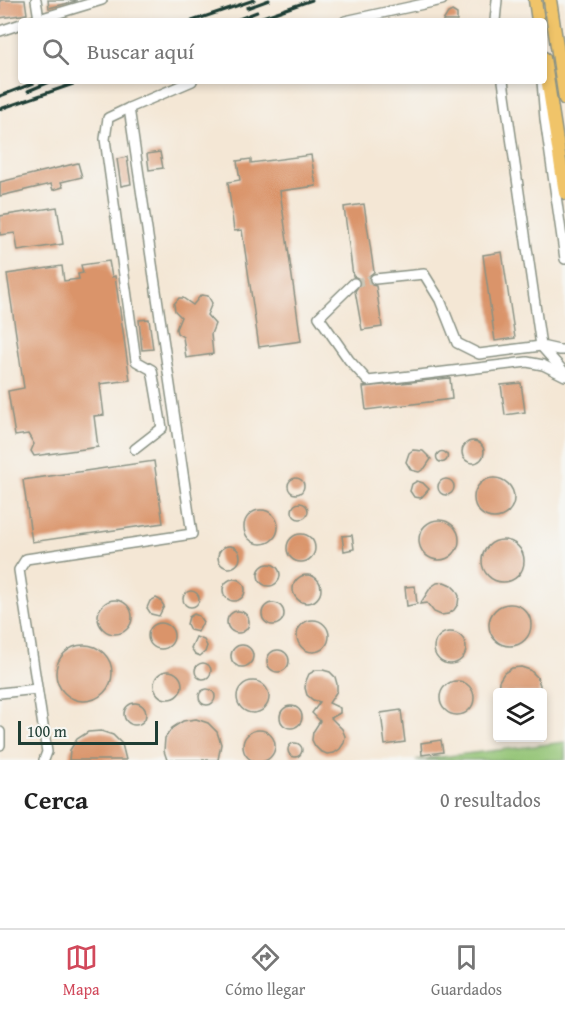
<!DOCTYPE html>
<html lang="es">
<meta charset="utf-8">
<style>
:root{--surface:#fff;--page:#f2f2f2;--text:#222;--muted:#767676;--line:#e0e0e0;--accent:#d1495b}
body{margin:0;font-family:"Gentium Book Plus",serif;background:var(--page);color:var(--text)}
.controls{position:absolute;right:18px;bottom:18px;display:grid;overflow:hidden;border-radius:6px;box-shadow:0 3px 9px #0003}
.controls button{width:54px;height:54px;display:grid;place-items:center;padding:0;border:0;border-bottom:2px solid var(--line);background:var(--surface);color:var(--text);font:30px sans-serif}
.scale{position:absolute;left:18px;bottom:15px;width:140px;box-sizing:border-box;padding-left:6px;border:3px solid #1f3d34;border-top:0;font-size:16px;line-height:21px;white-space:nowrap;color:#1f3d34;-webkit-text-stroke:4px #f6f6f2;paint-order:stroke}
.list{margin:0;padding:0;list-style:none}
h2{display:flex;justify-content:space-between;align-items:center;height:78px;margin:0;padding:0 24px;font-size:26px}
h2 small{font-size:20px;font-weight:400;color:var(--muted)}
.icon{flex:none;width:33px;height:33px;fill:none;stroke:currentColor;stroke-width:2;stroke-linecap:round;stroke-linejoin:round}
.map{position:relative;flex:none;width:565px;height:760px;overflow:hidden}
.search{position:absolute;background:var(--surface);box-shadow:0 3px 9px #0003;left:18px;right:18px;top:18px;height:66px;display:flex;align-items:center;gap:15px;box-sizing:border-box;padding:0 21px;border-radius:6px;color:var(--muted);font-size:22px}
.sheet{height:168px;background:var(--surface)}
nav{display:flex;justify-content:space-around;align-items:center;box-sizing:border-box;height:84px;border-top:2px solid var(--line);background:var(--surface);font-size:16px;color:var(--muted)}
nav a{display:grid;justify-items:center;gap:3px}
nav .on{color:var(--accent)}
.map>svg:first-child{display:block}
.green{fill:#92c373;stroke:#588054;stroke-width:1.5}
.building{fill:#da946b}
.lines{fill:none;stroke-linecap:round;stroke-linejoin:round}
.minor-tunnel{stroke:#c9c5b5;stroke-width:9;stroke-dasharray:9 4.5;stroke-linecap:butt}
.minor-casing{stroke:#8a9284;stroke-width:12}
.major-casing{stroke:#8a9284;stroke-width:15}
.minor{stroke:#fff;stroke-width:9}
.major{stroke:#f0c469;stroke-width:12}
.rail{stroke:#1f3d34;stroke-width:3}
</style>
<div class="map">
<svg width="565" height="760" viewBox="0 0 565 760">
<rect width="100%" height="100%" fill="#f6f6f2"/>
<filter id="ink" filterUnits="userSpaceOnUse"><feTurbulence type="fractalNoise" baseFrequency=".0167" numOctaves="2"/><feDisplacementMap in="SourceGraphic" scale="12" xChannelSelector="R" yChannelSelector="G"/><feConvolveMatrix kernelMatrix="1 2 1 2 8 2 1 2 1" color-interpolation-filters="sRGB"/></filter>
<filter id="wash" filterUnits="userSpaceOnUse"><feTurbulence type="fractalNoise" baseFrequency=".008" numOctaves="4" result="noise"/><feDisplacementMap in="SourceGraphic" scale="24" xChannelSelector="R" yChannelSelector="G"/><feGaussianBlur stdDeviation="1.35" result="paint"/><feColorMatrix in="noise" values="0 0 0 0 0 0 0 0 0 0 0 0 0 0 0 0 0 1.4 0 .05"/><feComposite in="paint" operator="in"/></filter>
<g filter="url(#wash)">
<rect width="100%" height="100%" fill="#f4e7d5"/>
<!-- green -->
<path class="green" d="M565,742V760H416Z"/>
<g id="blocks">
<!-- building -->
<g class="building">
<path d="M0,0H25L27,14L0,18Z"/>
<path d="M48,0H76V1L49,8Z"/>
<path d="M452,11L457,14V21H443L448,13Z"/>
<path d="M160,152L163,168L149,170L147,154Z"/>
<path d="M311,155L316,186L280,191L301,341L259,347L242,230L234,231L228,182L240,180L237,161L251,159V163Z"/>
<path d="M127,157L131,184L121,186L117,159Z"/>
<path d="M78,163L82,177L61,182L63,187L53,190L51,184L0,196V182Z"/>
<path d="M364,204L374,272L369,276L368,280L372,285L376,286L382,327L362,330L355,291L361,282L358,278L353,276L344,207Z"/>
<path d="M57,207L63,244L18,251L15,233L0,235V216Z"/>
<path d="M502,252L515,338L495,341L483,255Z"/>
<path d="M109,261L112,277L115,276L130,380L100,384L104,415L94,416L98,447L34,456L31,451L34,444L28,434L15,436L8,391L24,388L7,274L62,266L64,281L79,279L78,274L83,273L81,265Z"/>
<path d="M201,295L208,296L212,303L207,315L215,324L211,334L213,354L186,358L183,337L177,333L176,329L181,317L175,311L174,304L179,298H183L193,305Z"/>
<path d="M149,319L153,349L142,350L139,320Z"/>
<path d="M450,378L452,399L366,410L363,387Z"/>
<path d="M521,383L525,412L505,415L501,385Z"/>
<circle cx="473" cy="452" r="11"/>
<path d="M413,450L423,451L431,459L425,468L419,472L411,470L406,462L409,453Z"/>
<circle cx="442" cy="457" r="5.5"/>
<path d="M154,461L163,523L32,542L23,480Z"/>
<circle cx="296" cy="486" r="8"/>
<circle cx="494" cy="498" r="20"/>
<circle cx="446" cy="487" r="8"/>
<path d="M417,481L423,483L429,489L421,498L414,497L410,491L412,484Z"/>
<circle cx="300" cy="511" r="8"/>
<circle cx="261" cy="527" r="17"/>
<circle cx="439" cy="540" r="20"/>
<circle cx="301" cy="548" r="14"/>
<path d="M352,535L354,549L344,551L342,536Z"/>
<circle cx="503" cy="561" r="21"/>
<circle cx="229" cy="557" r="11"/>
<circle cx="269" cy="575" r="11"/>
<circle cx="307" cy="589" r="14"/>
<circle cx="234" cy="590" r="11"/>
<path d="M444,582L451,585L456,590L459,596L458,604L454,610L448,614L441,615L434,612L427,603L420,604L431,587L437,583Z"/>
<path d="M415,586L417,604L407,606L405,587Z"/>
<circle cx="191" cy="599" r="8"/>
<path d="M156,598L160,600L164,606L159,616L151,614L147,608L150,601Z"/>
<circle cx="115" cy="617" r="17"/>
<circle cx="273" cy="614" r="11"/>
<circle cx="510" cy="625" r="21"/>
<circle cx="238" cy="622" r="11"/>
<path d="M194,614L199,616L203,622L198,632L190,630L187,624L189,617Z"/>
<circle cx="313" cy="636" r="16"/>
<circle cx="161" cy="636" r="13"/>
<circle cx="450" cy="648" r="16"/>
<path d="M196,637L204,640L207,646L205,652L200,656L195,654L191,648Z"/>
<circle cx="84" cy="673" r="28"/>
<circle cx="242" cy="656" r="11"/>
<circle cx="278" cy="661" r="11"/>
<circle cx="203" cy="671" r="8"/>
<path d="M521,667L530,670L537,677L540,685L539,693H498L499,681L504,673L512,668Z"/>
<path d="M316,670H323L330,672L335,677L337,684V691L329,703L340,708V713L331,718L342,729L345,736L344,743L340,749L334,753L327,754L320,751L315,746L312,740L313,732L320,721L312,713L320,702L313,700L307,695L305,688L306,681L309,674Z"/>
<circle cx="168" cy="685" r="14"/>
<circle cx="253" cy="697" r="16"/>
<circle cx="457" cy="698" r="17"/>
<circle cx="207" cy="697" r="8"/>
<circle cx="135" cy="714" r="11"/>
<circle cx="291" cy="717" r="11"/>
<path d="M401,710L405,742L385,745L381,713Z"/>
<path d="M196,719L208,723L217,732L221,744L218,760H167L164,751L165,738L172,728L183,721Z"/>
<circle cx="259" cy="746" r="16"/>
<path d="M101,731L113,735L122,744L126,760H69L70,750L77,739L88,732Z"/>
<path d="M441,740L443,752L422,755L421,743Z"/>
<circle cx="295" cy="750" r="7"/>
</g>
</g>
</g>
<g filter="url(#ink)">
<use href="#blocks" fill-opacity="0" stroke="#8a9284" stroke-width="1.5"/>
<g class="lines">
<!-- minor-tunnel -->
<path class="minor-tunnel" d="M354,283L375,279"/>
<defs>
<g id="minor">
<path d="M39,19L102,0"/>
<path d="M31,21L39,19L36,0"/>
<path d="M345,21L442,0"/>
<path d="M495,21L497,0"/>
<path d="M0,31L21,24"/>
<path d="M503,81L541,346L565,373"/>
<path d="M542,81L545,119L565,259"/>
<path d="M129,108L108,118L105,139L136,361L152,370L162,428L135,449"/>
<path d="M375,279L424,274L440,300L457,343L479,354L541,346L559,350H565"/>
<path d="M354,283L319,317L349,360L368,381L527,362L543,365L565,376"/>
<path d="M0,693L37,689"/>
<path d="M0,732V745"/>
<path d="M44,760L47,752L19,570L26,559L192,534L129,108L192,81"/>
</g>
<g id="major">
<path d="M535,0L538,21"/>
<path d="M550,0L565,99"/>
<path d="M544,58L565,193"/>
</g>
</defs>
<!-- minor casing -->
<use href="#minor" class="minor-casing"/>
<!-- major casing -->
<use href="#major" class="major-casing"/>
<!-- minor -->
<use href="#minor" class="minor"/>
<!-- major -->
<use href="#major" class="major"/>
<!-- rail -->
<g class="rail">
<path d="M247,8L269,0"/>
<path d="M192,21L254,0"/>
<path d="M234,21L257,12"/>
<path d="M251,21L312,0"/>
<path d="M28,91L52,81"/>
<path d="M0,96L34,83"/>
<path d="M0,109L82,81"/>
</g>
</g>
</g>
</svg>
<div class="controls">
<button><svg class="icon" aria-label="layers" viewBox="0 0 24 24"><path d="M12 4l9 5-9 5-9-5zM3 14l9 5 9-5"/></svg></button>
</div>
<div class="scale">100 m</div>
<div class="search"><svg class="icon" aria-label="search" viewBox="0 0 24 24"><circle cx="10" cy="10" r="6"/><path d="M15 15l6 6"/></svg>Buscar aquí</div>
</div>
<section class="sheet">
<h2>Cerca<small>0 resultados</small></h2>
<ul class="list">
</ul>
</section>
<nav>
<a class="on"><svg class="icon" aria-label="map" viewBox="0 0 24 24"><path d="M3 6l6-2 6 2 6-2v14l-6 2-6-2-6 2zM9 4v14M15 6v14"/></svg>Mapa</a>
<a><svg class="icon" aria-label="directions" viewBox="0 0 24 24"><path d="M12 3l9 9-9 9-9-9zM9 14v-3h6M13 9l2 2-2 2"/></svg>Cómo llegar</a>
<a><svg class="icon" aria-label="saved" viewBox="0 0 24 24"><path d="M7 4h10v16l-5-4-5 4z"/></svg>Guardados</a>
</nav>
